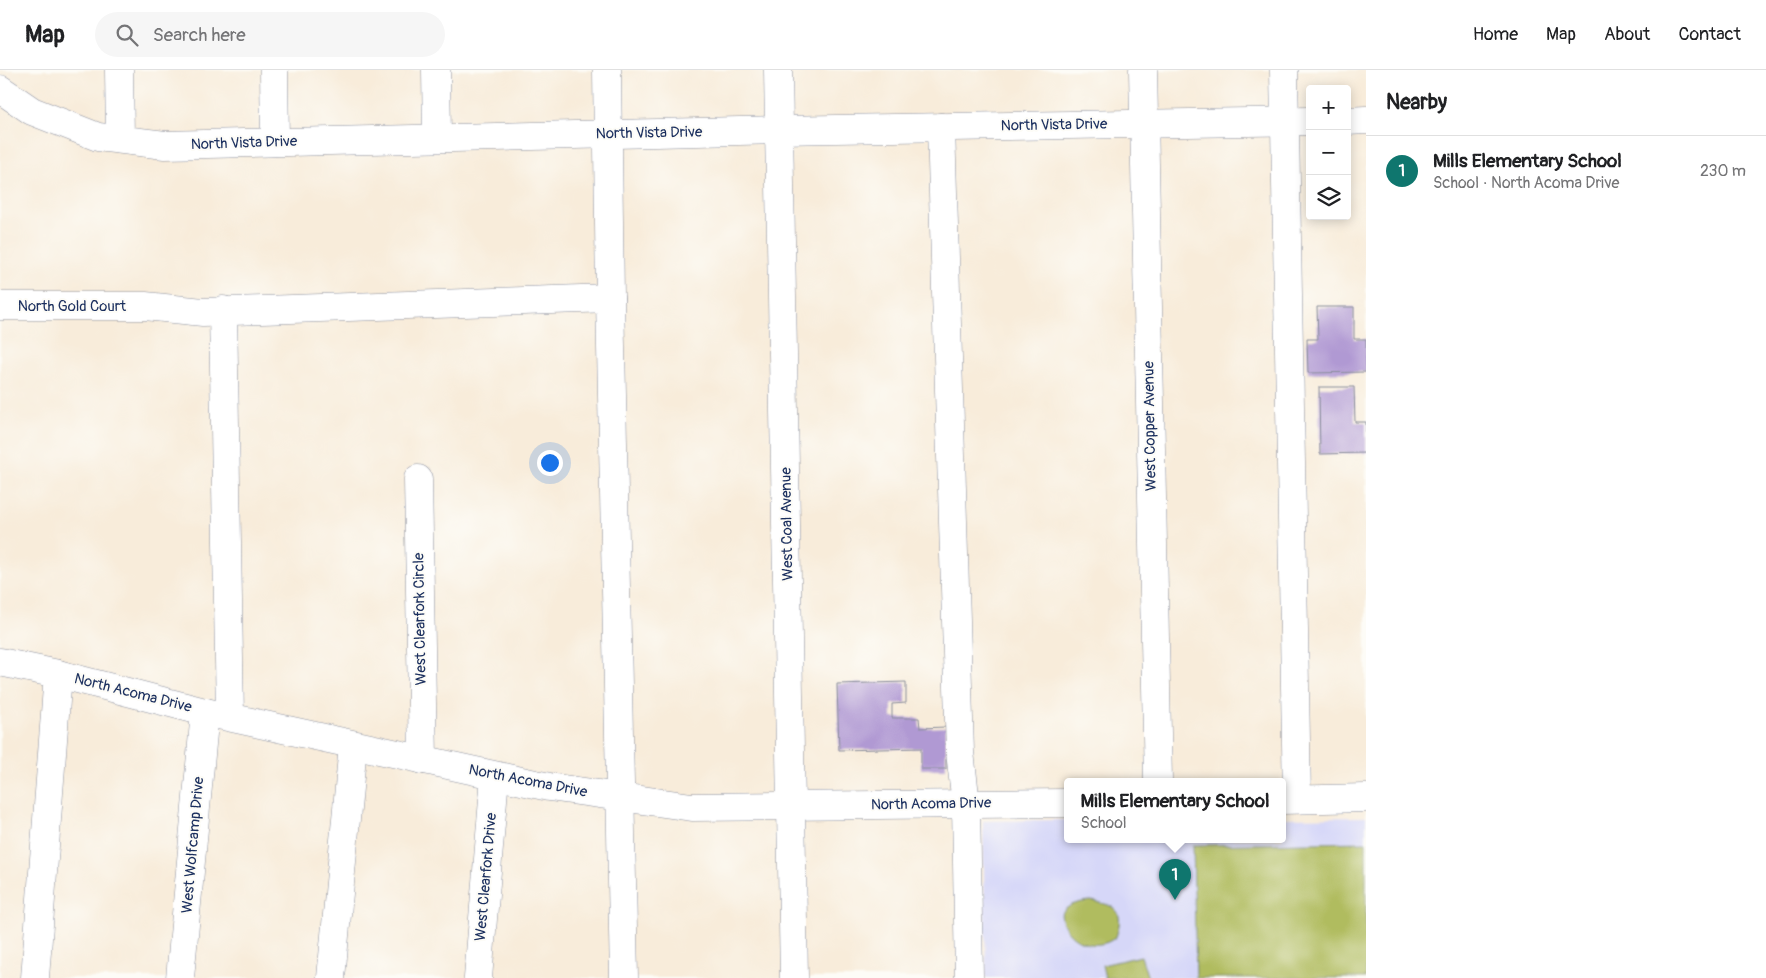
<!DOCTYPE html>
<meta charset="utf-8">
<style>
:root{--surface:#fff;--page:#f6f6f6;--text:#202124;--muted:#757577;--line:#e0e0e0;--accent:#0f766e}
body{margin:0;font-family:Pangolin,sans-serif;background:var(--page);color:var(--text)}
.controls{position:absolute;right:15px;top:15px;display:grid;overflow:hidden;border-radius:5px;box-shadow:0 2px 12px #0003}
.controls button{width:45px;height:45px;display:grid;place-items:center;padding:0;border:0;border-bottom:1px solid var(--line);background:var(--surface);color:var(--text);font:25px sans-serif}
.you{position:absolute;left:549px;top:392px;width:18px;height:18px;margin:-12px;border:4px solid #fff;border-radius:50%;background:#1a73e8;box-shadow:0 0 0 8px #1a73e833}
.badge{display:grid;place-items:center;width:32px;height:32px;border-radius:50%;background:var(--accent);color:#fff;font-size:16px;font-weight:700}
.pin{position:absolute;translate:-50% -41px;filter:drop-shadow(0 1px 2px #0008)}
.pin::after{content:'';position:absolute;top:26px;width:18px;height:15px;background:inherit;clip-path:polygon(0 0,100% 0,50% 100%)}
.popup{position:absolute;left:1064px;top:708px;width:222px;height:65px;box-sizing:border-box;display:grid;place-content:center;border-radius:5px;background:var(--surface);filter:drop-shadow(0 1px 4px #0005);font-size:16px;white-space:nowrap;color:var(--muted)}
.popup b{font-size:19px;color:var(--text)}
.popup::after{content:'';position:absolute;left:50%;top:100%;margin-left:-10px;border:10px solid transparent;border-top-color:var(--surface)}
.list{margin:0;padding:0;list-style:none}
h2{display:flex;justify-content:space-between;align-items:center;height:65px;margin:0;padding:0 20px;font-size:21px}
h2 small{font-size:16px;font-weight:400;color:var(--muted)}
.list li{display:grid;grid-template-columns:32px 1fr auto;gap:15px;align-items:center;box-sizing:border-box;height:70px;padding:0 20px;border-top:1px solid var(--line)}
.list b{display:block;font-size:19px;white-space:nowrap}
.list p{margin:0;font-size:16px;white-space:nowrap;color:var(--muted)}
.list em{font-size:16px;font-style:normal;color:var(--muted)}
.icon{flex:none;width:28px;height:28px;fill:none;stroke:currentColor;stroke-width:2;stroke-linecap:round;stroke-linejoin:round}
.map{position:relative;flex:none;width:1366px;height:908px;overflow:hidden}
header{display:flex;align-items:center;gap:30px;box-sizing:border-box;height:70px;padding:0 25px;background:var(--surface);border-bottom:1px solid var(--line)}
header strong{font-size:24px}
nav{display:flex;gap:28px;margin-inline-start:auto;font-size:18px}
.search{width:350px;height:45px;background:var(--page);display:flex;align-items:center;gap:12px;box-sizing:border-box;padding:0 18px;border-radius:28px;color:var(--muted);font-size:19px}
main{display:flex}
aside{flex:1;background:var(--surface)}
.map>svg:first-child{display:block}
.built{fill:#d6d7f8}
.green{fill:#b0bc5e;stroke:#66765e}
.building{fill:#b099d3}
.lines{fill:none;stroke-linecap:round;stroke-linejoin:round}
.minor-casing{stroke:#8a8e9c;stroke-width:29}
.minor{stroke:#fff;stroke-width:28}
.labels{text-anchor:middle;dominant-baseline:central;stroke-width:4;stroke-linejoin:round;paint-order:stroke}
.street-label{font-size:15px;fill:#1b2f5e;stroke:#fdfcf7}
</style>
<header>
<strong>Map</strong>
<div class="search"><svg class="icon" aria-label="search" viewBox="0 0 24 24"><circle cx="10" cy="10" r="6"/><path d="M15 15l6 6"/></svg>Search here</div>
<nav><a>Home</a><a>Map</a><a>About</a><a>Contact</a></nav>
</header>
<main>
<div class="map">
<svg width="1366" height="908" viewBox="0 0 1366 908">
<rect width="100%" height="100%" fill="#fdfcf7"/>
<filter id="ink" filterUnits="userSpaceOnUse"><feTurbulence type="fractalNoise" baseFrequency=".02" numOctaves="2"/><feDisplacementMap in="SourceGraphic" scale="10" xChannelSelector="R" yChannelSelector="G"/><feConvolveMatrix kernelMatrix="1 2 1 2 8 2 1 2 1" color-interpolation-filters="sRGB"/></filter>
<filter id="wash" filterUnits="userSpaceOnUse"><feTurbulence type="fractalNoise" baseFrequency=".0096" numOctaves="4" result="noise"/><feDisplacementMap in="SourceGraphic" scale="20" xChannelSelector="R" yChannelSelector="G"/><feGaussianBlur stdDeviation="1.12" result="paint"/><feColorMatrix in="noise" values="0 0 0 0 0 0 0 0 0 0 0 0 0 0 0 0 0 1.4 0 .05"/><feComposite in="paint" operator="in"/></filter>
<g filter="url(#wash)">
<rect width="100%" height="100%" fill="#f8ecda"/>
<!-- built -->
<path class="built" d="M1366,747V908H986L983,751L1067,750L1068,769H1282L1283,748Z"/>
<!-- green -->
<g class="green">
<path d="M1366,772V908H1196L1193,775Z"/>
<path d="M1091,831C1116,835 1125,840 1116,867C1096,884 1063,870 1061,844C1068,834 1079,832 1091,831Z"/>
<path d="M1141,886L1148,908H1105L1102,895Z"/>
</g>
<g id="blocks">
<!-- building -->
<g class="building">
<path d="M1317,237H1354V269H1366V302L1308,303L1307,269H1318Z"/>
<path d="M1319,317H1354L1355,352H1366V383L1320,384Z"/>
<path d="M906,612V633L892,634V648H919L920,658L946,657V699H921V678L839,680L837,614Z"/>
</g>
</g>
</g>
<g filter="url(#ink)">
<use href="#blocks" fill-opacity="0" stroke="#8a8e9c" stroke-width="1"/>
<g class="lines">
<defs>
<g id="minor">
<path d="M119,0L120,69"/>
<path d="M274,0L275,72"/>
<path d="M436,0L437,67"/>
<path d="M607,0L610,228L624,908"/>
<path d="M778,0L794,908"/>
<path d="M1143,0L1158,711"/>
<path d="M1284,0L1297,729"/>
<path d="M0,19L32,41L98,67L165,75L778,60L1310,51"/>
<path d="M1347,51L1366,50"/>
<path d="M941,57L960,682L966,734L969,908"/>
<path d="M0,236H145L203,242L610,228"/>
<path d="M223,240L230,647"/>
<path d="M418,409L423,690"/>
<path d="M0,592L58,604L205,642L549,717L692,737L1068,733"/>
<path d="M1282,730L1366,728"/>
<path d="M35,908L58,604"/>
<path d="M180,908L205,642"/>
<path d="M331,908L353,675"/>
<path d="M478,908L495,706"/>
</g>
</defs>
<!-- minor casing -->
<use href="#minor" class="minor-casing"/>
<!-- minor -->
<use href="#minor" class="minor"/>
</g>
</g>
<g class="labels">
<!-- street labels -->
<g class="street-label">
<text transform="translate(1054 55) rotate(-1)">North Vista Drive</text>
<text transform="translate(649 63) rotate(-1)">North Vista Drive</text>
<text transform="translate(244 73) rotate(-2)">North Vista Drive</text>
<text x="72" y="236">North Gold Court</text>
<text transform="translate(1150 356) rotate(-91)">West Copper Avenue</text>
<text transform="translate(787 454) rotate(-91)">West Coal Avenue</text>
<text transform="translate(420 549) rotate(-91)">West Clearfork Circle</text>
<text transform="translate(133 623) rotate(14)">North Acoma Drive</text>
<text transform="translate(528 711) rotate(11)">North Acoma Drive</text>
<text transform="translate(931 734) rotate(-1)">North Acoma Drive</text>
<text transform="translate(193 775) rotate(-85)">West Wolfcamp Drive</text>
<text transform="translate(486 807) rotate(-85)">West Clearfork Drive</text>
</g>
</g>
</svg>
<div class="controls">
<button>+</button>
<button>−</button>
<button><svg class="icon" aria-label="layers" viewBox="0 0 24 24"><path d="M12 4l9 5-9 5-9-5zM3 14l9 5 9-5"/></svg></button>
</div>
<div class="you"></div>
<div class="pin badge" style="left:1175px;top:830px">1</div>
<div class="popup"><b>Mills Elementary School</b>School</div>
</div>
<aside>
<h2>Nearby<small></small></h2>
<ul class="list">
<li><span class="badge">1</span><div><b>Mills Elementary School</b><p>School · North Acoma Drive</p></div><em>230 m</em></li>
</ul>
</aside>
</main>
